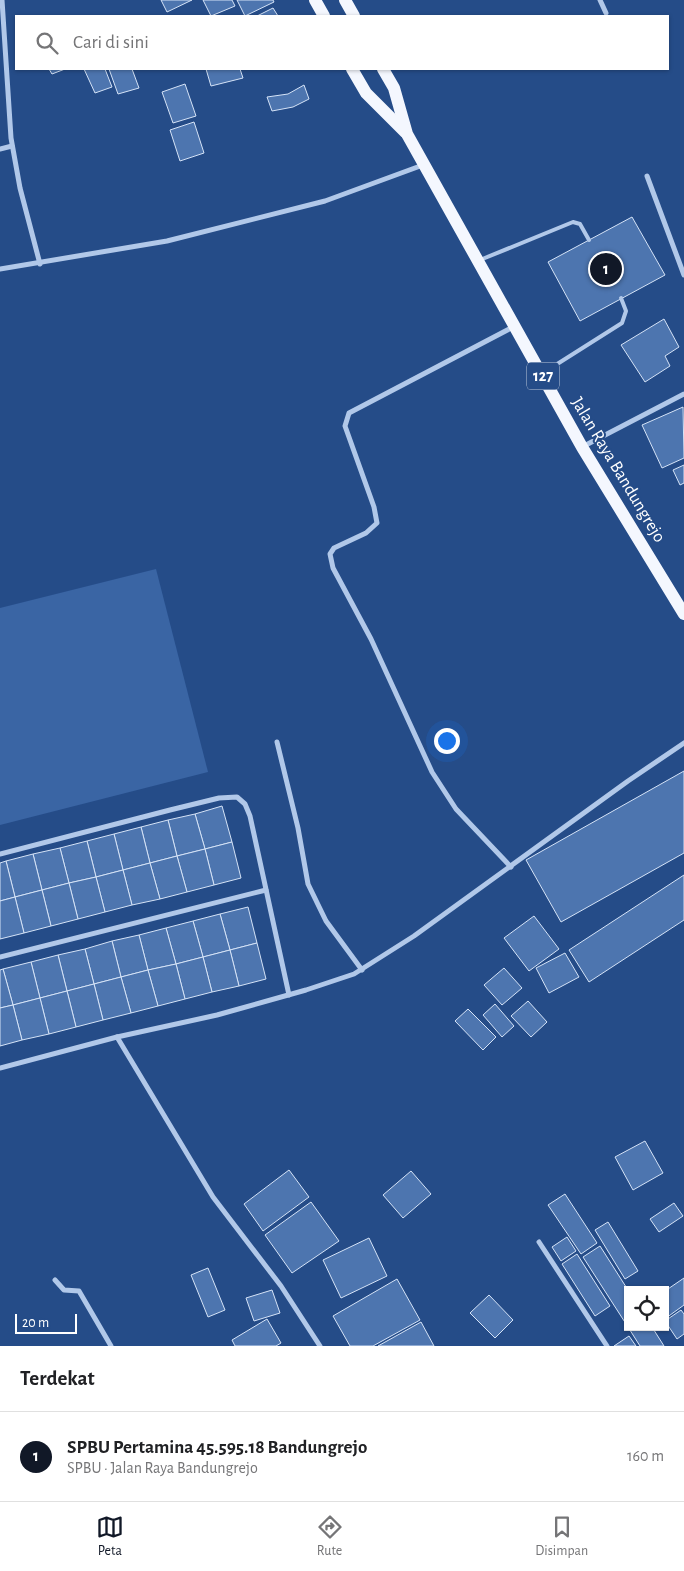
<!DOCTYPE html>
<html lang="id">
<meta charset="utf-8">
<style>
:root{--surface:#fff;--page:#f2f2f2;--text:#202124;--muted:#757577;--line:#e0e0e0;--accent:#111827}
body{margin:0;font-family:"Alegreya Sans",sans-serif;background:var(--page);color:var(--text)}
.controls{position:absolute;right:15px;bottom:15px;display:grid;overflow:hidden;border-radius:0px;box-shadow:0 1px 4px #0004}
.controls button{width:45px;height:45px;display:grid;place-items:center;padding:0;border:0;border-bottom:1px solid var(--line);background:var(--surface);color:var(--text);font:25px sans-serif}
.scale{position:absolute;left:15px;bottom:12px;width:62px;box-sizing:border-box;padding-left:5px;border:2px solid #fff;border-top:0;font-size:14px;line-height:18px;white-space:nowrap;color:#fff;-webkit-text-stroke:4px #254c88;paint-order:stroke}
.you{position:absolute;left:446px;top:740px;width:18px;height:18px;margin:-12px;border:4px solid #fff;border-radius:50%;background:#1a73e8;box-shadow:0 0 0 8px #1a73e833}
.badge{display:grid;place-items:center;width:32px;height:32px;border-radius:50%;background:var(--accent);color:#fff;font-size:16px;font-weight:700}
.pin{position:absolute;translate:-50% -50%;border:2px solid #fff;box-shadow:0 1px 5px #0006}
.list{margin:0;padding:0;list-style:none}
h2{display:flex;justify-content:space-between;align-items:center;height:65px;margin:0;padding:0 20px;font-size:21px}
h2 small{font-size:16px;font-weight:400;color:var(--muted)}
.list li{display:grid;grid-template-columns:32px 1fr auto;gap:15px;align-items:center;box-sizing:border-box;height:90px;padding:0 20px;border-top:1px solid var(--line)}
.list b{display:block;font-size:19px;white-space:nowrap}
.list p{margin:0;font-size:16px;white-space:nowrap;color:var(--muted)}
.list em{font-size:16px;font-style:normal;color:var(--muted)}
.icon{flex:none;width:28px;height:28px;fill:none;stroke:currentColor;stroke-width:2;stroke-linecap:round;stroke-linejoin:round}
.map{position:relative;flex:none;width:684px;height:1346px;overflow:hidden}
.search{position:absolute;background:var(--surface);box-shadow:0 1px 4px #0004;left:15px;right:15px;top:15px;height:55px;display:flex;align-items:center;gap:12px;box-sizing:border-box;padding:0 18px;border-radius:0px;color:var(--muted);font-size:19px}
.sheet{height:155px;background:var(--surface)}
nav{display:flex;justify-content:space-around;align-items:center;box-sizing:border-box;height:70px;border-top:1px solid var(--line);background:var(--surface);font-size:14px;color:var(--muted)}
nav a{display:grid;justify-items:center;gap:2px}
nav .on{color:var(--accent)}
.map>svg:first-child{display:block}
.green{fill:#3a65a4}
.building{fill:#4d75af;stroke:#d5e3f7}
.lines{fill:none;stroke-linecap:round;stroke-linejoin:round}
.lane{stroke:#b1c8e9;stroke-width:4}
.street{stroke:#b1c8e9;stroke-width:5}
.primary{stroke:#f4f7fe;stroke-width:12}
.labels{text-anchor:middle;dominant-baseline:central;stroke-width:4;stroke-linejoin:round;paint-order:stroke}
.shield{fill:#254c88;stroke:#bec9db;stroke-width:1}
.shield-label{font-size:16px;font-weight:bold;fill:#fff}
.street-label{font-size:18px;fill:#fff;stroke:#254c88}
</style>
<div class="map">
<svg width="684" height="1346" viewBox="0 0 684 1346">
<rect width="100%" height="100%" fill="#254c88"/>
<!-- green -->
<path class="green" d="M156,569L208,772L0,825V608Z"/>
<!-- building -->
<g class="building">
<path d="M161,0H192L167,12Z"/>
<path d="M203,0H232L235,6L211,16Z"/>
<path d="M237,0H273L274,2L245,16Z"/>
<path d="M273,8L278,16H257Z"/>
<path d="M49,69H65L52,74Z"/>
<path d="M84,69H105L112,87L95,93Z"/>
<path d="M109,69H132L139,88L118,94Z"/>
<path d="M206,69H240L243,78L211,86Z"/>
<path d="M185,84L196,116L173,123L162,92Z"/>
<path d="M304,85L309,99L293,107L272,111L267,97L288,94Z"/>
<path d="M194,122L204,153L180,161L170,130Z"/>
<path d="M632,217L665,275L580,321L548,262Z"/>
<path d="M664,319L679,347L665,356L670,366L645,382L621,345Z"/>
<path d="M683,407L684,458L662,468L642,425Z"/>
<path d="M684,465V483L680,485L673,470Z"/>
<path d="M684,771V853L561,922L526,860Z"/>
<path d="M222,806L232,842L205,849L195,814Z"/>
<path d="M195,814L205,849L177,856L168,820Z"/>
<path d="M168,820L177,856L150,863L141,827Z"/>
<path d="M141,827L150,863L123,870L114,834Z"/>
<path d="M114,834L123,870L96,877L87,841Z"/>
<path d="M87,841L96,877L69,883L60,848Z"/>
<path d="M232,842L241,878L214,885L205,849Z"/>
<path d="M60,848L69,883L42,890L33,854Z"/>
<path d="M205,849L214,885L187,892L177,856Z"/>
<path d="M33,854L42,890L15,897L6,861Z"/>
<path d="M177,856L187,892L160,899L150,863Z"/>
<path d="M6,861L15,897L0,901V863Z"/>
<path d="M150,863L160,899L132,905L123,870Z"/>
<path d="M123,870L132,905L105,912L96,877Z"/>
<path d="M684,875V920L589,982L569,950Z"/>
<path d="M96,877L105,912L78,919L69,883Z"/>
<path d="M69,883L78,919L51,926L42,890Z"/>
<path d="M42,890L51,926L24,933L15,897Z"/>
<path d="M15,897L24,933L0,939V901Z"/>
<path d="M248,907L257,943L230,950L220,914Z"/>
<path d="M220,914L230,950L203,957L193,921Z"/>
<path d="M534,916L559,949L529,971L504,938Z"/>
<path d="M193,921L203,957L176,964L166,928Z"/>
<path d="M166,928L176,964L148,970L139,935Z"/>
<path d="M139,935L148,970L121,977L112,941Z"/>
<path d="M112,941L121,977L94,984L85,949Z"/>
<path d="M257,943L266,979L239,986L230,950Z"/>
<path d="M85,949L94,984L67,991L58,955Z"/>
<path d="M230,950L239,986L212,992L203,957Z"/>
<path d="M565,953L579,977L549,993L536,968Z"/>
<path d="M58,955L67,991L40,998L31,962Z"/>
<path d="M203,957L212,992L185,999L176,964Z"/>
<path d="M31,962L40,998L13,1005L3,969Z"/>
<path d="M176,964L185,999L158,1006L148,970Z"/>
<path d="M504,968L522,988L502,1005L484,985Z"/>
<path d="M3,969L13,1005L0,1008V970Z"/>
<path d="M148,970L158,1006L131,1013L121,977Z"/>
<path d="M121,977L131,1013L103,1020L94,984Z"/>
<path d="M94,984L103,1020L76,1027L67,991Z"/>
<path d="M67,991L76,1027L49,1034L40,998Z"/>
<path d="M40,998L49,1034L22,1040L13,1005Z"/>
<path d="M528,1001L547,1022L531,1037L511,1016Z"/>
<path d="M495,1004L514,1026L502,1037L483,1015Z"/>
<path d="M13,1005L22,1040L0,1046V1008Z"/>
<path d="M468,1009L496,1037L483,1050L455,1021Z"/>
<path d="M645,1141L663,1173L633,1190L615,1157Z"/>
<path d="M289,1170L309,1197L263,1231L244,1204Z"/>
<path d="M411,1171L431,1194L403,1218L383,1195Z"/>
<path d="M565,1194L597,1243L581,1254L548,1205Z"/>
<path d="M311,1202L339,1241L292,1273L265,1235Z"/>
<path d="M674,1203L683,1216L659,1232L650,1219Z"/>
<path d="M608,1222L638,1271L625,1279L595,1230Z"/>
<path d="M567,1237L576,1251L561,1261L552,1247Z"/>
<path d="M369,1238L387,1276L341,1298L323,1260Z"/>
<path d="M600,1246L628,1290V1327L583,1257Z"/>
<path d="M577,1254L610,1306L595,1316L562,1264Z"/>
<path d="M208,1268L225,1310L208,1317L191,1275Z"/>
<path d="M684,1278V1305L666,1318L665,1291Z"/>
<path d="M397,1279L420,1320L373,1346H350L333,1316Z"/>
<path d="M272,1290L280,1313L254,1321L246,1298Z"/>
<path d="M489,1295L513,1320L495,1338L470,1313Z"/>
<path d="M681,1310L684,1314V1334L677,1339L665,1321Z"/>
<path d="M267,1319L281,1343L276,1346H235L232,1340Z"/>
<path d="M421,1322L434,1346H378Z"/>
<path d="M628,1327H652L664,1346H640Z"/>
<path d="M629,1336L636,1346H614Z"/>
</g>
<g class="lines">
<!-- lane -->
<g class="lane">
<path d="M480,260L573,222L580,224L589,240"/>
<path d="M543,373L622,323L626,311L621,298"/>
</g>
<!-- street -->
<g class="street">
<path d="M2,0L11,138L20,188L40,264"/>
<path d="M600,0L606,13"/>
<path d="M0,149L12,146"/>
<path d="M647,176L684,275"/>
<path d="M0,269L167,241L325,201L423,165"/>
<path d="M582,447L684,394"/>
<path d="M277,742L298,828L308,884L326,921L362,970"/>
<path d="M0,854L170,810L219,798L237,797L245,804L250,816L289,995"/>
<path d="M511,867L456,809L432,772L371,639L333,568L330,554L334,548L366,533L377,523L374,507L345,426L349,413L513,327"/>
<path d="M0,957L266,890"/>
<path d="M117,1037L213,1197L281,1286L320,1346"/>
<path d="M0,1068L117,1037L217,1015L306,990L354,974L414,936L628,781L684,743"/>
<path d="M539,1242L607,1346"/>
<path d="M55,1280L64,1290L79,1291L111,1346"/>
</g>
<!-- primary -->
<g class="primary">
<path d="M315,0L324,16"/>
<path d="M345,0L354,16"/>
<path d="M352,69L366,93L405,132"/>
<path d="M383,69L394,88L407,134L582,447L684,614"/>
</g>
</g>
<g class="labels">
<!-- shield labels -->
<rect class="shield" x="527" y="362.5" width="32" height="27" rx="4"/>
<g class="shield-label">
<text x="543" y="376">127</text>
</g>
<!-- street labels -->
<g class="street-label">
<text transform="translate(618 470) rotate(59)">Jalan Raya Bandungrejo</text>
</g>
</g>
</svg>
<div class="controls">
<button><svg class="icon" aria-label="locate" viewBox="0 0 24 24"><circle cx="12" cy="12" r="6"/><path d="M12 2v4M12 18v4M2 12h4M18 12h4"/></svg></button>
</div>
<div class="scale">20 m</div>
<div class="you"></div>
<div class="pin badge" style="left:606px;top:269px">1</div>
<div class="search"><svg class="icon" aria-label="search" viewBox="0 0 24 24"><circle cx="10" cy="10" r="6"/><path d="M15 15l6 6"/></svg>Cari di sini</div>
</div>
<section class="sheet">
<h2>Terdekat<small></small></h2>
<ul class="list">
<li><span class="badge">1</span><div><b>SPBU Pertamina 45.595.18 Bandungrejo</b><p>SPBU · Jalan Raya Bandungrejo</p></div><em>160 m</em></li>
</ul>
</section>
<nav>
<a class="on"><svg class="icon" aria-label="map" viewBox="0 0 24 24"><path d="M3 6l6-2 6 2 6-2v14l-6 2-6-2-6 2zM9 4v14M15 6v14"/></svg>Peta</a>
<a><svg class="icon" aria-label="directions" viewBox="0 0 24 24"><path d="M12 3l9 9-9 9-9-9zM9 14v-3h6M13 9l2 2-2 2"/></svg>Rute</a>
<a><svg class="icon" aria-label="saved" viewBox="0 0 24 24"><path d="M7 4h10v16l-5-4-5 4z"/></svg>Disimpan</a>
</nav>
